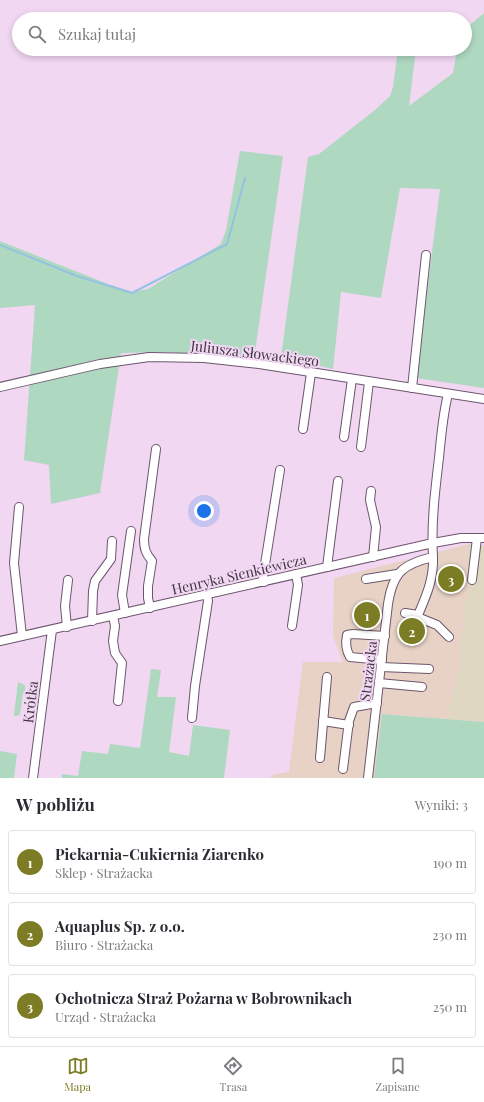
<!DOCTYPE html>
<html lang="pl">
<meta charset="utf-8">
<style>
:root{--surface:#fff;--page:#f7f7f7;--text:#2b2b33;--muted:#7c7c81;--line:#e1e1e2;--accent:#7b7c24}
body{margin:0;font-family:"Playfair Display",serif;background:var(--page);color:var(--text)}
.you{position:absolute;left:204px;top:511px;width:14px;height:14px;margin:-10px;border:3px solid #fff;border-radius:50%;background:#1a73e8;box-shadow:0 0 0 6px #1a73e833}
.badge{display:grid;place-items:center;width:26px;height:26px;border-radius:50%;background:var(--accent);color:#fff;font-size:13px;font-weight:700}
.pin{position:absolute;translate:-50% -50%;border:2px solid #fff;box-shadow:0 1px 4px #0006}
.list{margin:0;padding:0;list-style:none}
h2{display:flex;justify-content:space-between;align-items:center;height:52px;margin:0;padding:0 16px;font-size:17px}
h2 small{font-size:13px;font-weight:400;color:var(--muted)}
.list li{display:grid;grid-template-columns:26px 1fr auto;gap:12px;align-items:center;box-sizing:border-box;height:64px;margin:0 8px 8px;padding:0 8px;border:1px solid var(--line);border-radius:4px}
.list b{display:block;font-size:15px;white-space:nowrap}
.list p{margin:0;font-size:13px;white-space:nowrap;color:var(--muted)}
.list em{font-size:13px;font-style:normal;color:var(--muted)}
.icon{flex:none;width:22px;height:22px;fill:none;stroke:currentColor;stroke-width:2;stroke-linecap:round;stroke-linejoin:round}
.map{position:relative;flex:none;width:484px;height:778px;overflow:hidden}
.search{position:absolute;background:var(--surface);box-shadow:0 2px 6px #0003;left:12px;right:12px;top:12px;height:44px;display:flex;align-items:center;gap:10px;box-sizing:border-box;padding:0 14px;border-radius:22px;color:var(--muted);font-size:15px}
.sheet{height:268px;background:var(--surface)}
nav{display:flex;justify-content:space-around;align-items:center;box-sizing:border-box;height:56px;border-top:1px solid var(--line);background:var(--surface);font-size:11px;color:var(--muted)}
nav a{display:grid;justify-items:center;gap:2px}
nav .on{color:var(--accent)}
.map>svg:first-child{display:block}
.commercial{fill:#e8d2c6}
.industrial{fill:#dfd7c1}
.green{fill:#afd8c0}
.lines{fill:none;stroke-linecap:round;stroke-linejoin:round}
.stream{stroke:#93c3e0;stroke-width:2}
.minor-casing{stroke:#6c566d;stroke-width:10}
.minor{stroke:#fff;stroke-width:8}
.labels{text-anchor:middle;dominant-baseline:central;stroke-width:4;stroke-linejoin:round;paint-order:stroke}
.street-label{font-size:14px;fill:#3f3540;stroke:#f1d7f2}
</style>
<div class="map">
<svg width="484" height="778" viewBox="0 0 484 778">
<rect width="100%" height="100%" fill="#f1d7f2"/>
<!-- commercial -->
<path class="commercial" d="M469,544L468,582L458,672L447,719L382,714L374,778H271V775L289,772L303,662H343L333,636L334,578Z"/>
<!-- industrial -->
<path class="industrial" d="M469,544L484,546V722L447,719L458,672L468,582Z"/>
<!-- green -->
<g class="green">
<path d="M484,13V388L416,378L440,189L400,188L381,298L341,292L333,369L281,357L308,157L319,154L375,110L390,96L393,87L398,49H416L409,106L453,73L457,49H465V29Z"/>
<path d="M240,151L283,156L254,359L166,352L121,353L100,493L51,504L49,465L24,460L35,305L0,308V241L108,284L132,292L148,289L221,244L226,230Z"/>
<path d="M151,669L161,670L157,697H176L169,752L189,756L193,725L230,730L224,778H62V774L78,776L82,751L108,754L110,744L140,748Z"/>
<path d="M18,682L25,685V693H23L20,714L17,716H14V714Z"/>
<path d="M382,714L484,722V778H374Z"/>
<path d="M0,751L17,754L14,778H0Z"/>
</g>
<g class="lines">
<!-- stream -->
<path class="stream" d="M0,245L77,276L132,293L227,244L245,178"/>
<defs>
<g id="minor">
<path d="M0,387L100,364L149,357L204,358L259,364L484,399"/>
<path d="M412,388L426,255"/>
<path d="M303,429L311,373"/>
<path d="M344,437L352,379"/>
<path d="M361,447L369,382"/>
<path d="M371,491L370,500L376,527L373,557"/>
<path d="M19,507L14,563L22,636"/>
<path d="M327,567L338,481"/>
<path d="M366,579L397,574"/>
<path d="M472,580L477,538"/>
<path d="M264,582L263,577L280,470"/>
<path d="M150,608L148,598V586L152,561C146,554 144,549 144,539L156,449"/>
<path d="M125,613L122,595L131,531"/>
<path d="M405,613L418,615"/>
<path d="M113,616L115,626L113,641L115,653L122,663L118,701"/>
<path d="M417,617L437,625L449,637"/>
<path d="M416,620C425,598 434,581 433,557"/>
<path d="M92,621L93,591L95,581L111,559L112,541"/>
<path d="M292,626L298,585L296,574"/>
<path d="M67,627L65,606L68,580"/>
<path d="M0,641L433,543L461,538H484"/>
<path d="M382,660L350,657C346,650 345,644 347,635L353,634L385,636"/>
<path d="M381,667L429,669"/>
<path d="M379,683L422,687"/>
<path d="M192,718L195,686L208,601L207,595"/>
<path d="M323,721L349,725"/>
<path d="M320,758L327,677"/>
<path d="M343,769L349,721L354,707L377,703"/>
<path d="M33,778L52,630"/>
<path d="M368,778L388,604C393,572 403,564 433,557C431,524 435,491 439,458C441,436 443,414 448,394"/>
</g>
</defs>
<!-- minor casing -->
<use href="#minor" class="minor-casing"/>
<!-- minor -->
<use href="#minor" class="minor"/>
</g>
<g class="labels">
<!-- street labels -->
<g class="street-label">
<text transform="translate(255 353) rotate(7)">Juliusza Słowackiego</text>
<text transform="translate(239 574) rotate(-13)">Henryka Sienkiewicza</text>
<text transform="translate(368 671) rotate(-83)">Strażacka</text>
<text transform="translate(30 702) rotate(-83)">Krótka</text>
</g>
</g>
</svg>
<div class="you"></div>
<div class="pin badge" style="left:367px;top:615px">1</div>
<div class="pin badge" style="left:412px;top:631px">2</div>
<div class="pin badge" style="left:451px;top:579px">3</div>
<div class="search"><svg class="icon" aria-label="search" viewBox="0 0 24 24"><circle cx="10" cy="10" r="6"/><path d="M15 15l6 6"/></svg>Szukaj tutaj</div>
</div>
<section class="sheet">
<h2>W pobliżu<small>Wyniki: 3</small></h2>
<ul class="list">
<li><span class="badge">1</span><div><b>Piekarnia-Cukiernia Ziarenko</b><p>Sklep · Strażacka</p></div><em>190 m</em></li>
<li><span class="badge">2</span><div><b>Aquaplus Sp. z o.o.</b><p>Biuro · Strażacka</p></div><em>230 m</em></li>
<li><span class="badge">3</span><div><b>Ochotnicza Straż Pożarna w Bobrownikach</b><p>Urząd · Strażacka</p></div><em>250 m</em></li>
</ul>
</section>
<nav>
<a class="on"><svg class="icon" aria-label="map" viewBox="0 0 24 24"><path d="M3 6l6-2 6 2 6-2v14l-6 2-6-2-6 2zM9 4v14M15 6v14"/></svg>Mapa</a>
<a><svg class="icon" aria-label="directions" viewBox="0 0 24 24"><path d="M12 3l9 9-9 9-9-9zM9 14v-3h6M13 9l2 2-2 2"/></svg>Trasa</a>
<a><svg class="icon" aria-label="saved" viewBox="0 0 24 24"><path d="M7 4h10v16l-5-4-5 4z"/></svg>Zapisane</a>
</nav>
